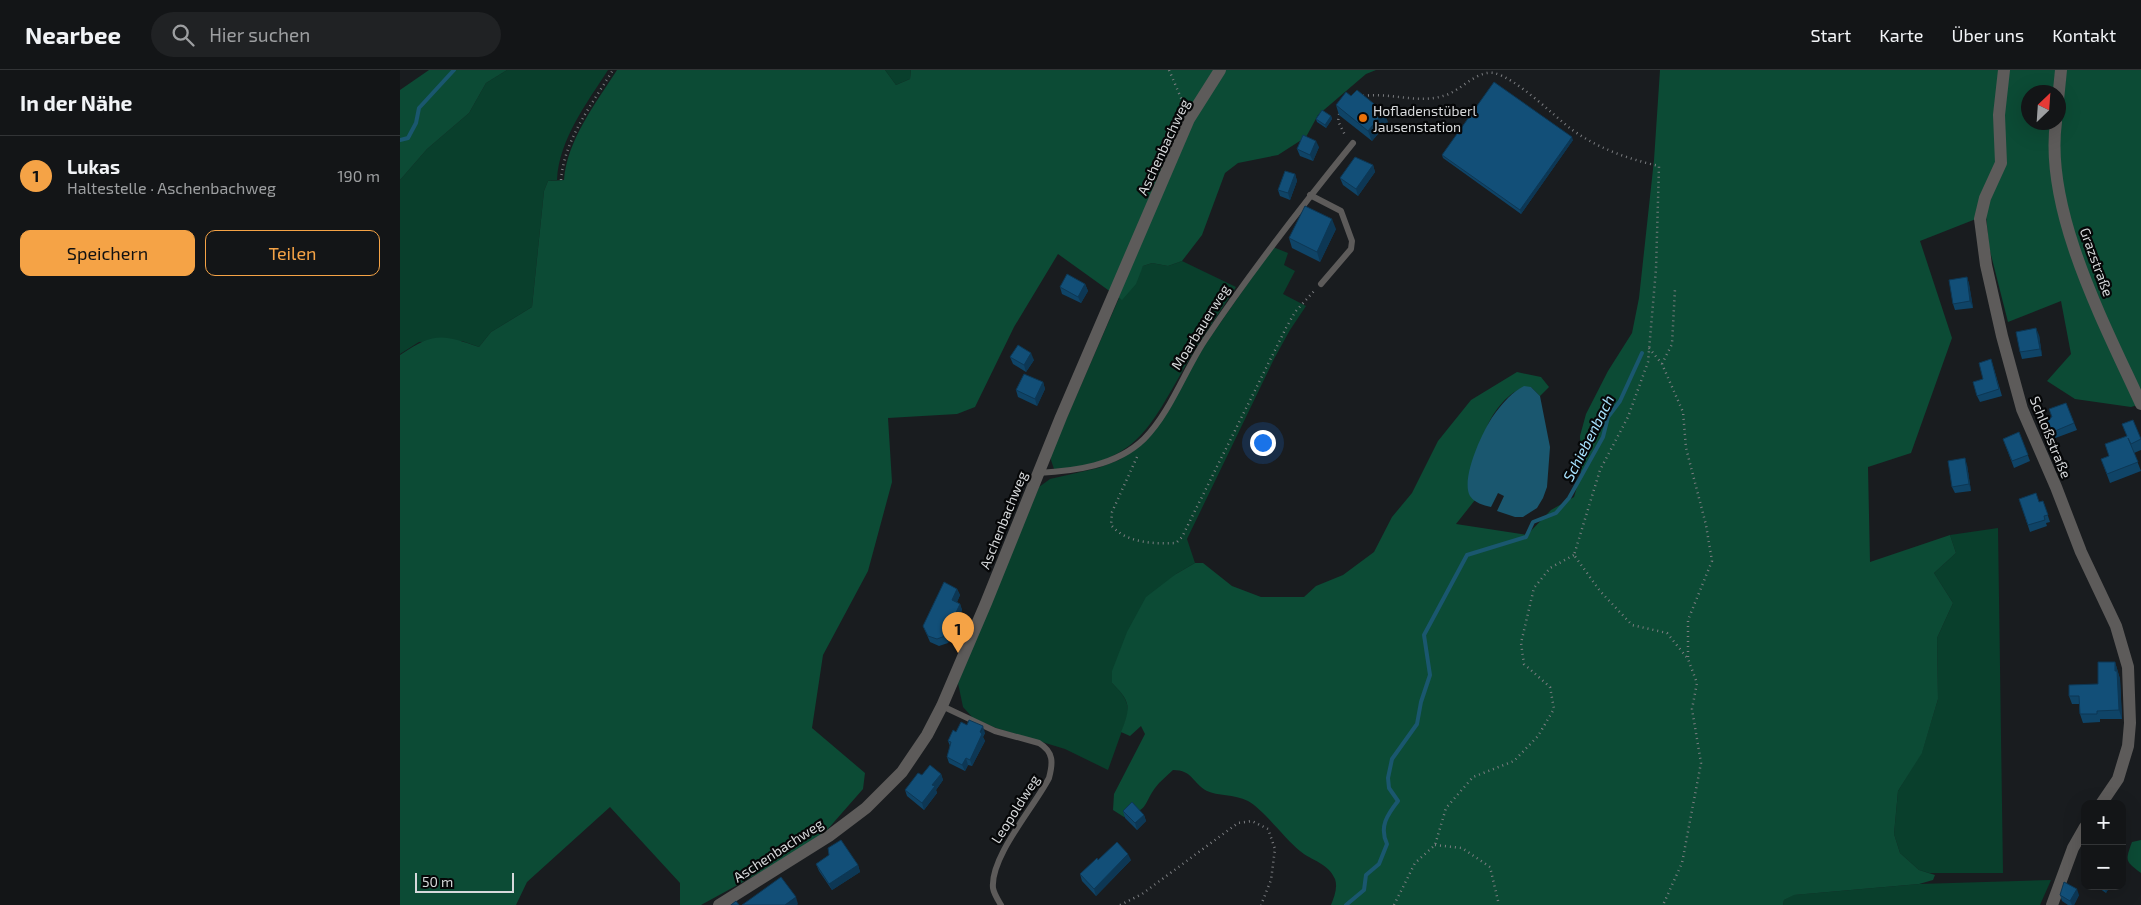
<!DOCTYPE html>
<html lang="de">
<meta charset="utf-8">
<style>
:root{--surface:#131517;--page:#202224;--text:#f1f3f6;--muted:#9d9fa1;--line:#323436;--accent:#f5a346}
body{margin:0;font-family:"Exo 2",sans-serif;background:var(--page);color:var(--text)}
.controls{position:absolute;right:15px;bottom:15px;display:grid;overflow:hidden;border-radius:10px;box-shadow:0 5px 20px #0002}
.controls button{width:45px;height:45px;display:grid;place-items:center;padding:0;border:0;border-bottom:1px solid var(--line);background:var(--surface);color:var(--text);font:25px sans-serif}
.compass{position:absolute;left:1621px;top:15px;width:45px;height:45px;border-radius:50%;background:var(--surface);box-shadow:0 5px 20px #0002;rotate:25deg}
.scale{position:absolute;left:15px;bottom:12px;width:99px;box-sizing:border-box;padding-left:5px;border:2px solid #d6d8da;border-top:0;font-size:14px;line-height:18px;white-space:nowrap;color:#d6d8da;-webkit-text-stroke:4px #060708;paint-order:stroke}
.you{position:absolute;left:862px;top:372px;width:18px;height:18px;margin:-12px;border:4px solid #fff;border-radius:50%;background:#1a73e8;box-shadow:0 0 0 8px #1a73e833}
.badge{display:grid;place-items:center;width:32px;height:32px;border-radius:50%;background:var(--accent);color:#111;font-size:16px;font-weight:700}
.pin{position:absolute;translate:-50% -41px;filter:drop-shadow(0 1px 2px #0008)}
.pin::after{content:'';position:absolute;top:26px;width:18px;height:15px;background:inherit;clip-path:polygon(0 0,100% 0,50% 100%)}
.list{margin:0;padding:0;list-style:none}
h2{display:flex;justify-content:space-between;align-items:center;height:65px;margin:0;padding:0 20px;font-size:21px}
h2 small{font-size:16px;font-weight:400;color:var(--muted)}
.list li{display:grid;grid-template-columns:32px 1fr auto;gap:15px;align-items:center;box-sizing:border-box;height:80px;padding:0 20px;border-top:1px solid var(--line)}
.list b{display:block;font-size:19px;white-space:nowrap}
.list p{margin:0;font-size:16px;white-space:nowrap;color:var(--muted)}
.list em{font-size:16px;font-style:normal;color:var(--muted)}
.actions{display:flex;gap:10px;padding:15px 20px}
.actions a{flex:1;padding:11px 0;border:1px solid var(--accent);border-radius:10px;text-align:center;font-size:18px;color:var(--accent)}
.actions .main{background:var(--accent);color:#111}
.icon{flex:none;width:28px;height:28px;fill:none;stroke:currentColor;stroke-width:2;stroke-linecap:round;stroke-linejoin:round}
.map{position:relative;flex:none;width:1741px;height:835px;overflow:hidden}
header{display:flex;align-items:center;gap:30px;box-sizing:border-box;height:70px;padding:0 25px;background:var(--surface);border-bottom:1px solid var(--line)}
header strong{font-size:24px}
nav{display:flex;gap:28px;margin-inline-start:auto;font-size:18px}
.search{width:350px;height:45px;background:var(--page);display:flex;align-items:center;gap:12px;box-sizing:border-box;padding:0 18px;border-radius:28px;color:var(--muted);font-size:19px}
main{display:flex}
aside{flex:1;background:var(--surface)}
.map>svg:first-child{display:block}
.green{fill:#093f2c}
.forest{fill:#0c4b35;fill-rule:evenodd}
.water{fill:#1a576f}
.lines{fill:none;stroke-linecap:round;stroke-linejoin:round}
.stream{stroke:#1a576f;stroke-width:4}
.path{stroke:#7b7d80;stroke-width:2.5;stroke-dasharray:1 4;stroke-linecap:butt}
.service{stroke:#5d5b5a;stroke-width:6}
.minor{stroke:#5d5b5a;stroke-width:12}
.wall{fill:#0f4467}
.shaded-wall{fill:#0d3754}
.building{fill:#124f78;stroke:#0d3754}
.food-dot{fill:#e8710a;stroke:#060708;stroke-width:2}
.labels{text-anchor:middle;dominant-baseline:central;stroke-width:4.5;stroke-linejoin:round;paint-order:stroke}
.poi-label{font-size:14px;fill:#d6d8da;stroke:#060708;text-anchor:start}
.street-label{font-size:14px;fill:#d6d8da;stroke:#060708}
.water-label{font-size:15px;font-style:italic;fill:#a7e3ff;stroke:#060708}
</style>
<header>
<strong>Nearbee</strong>
<div class="search"><svg class="icon" aria-label="search" viewBox="0 0 24 24"><circle cx="10" cy="10" r="6"/><path d="M15 15l6 6"/></svg>Hier suchen</div>
<nav><a>Start</a><a>Karte</a><a>Über uns</a><a>Kontakt</a></nav>
</header>
<main>
<aside>
<h2>In der Nähe<small></small></h2>
<ul class="list">
<li><span class="badge">1</span><div><b>Lukas</b><p>Haltestelle · Aschenbachweg</p></div><em>190 m</em></li>
</ul>
<div class="actions"><a class="main">Speichern</a><a>Teilen</a></div>
</aside>
<div class="map">
<svg width="1741" height="835" viewBox="0 0 1741 835">
<rect width="100%" height="100%" fill="#191c1f"/>
<!-- green -->
<g class="green">
<path d="M107,0H208C187,33 159,69 157,110L148,111L144,121L132,237L91,262L79,277L62,271L19,272L0,284V110L27,79L69,43L86,13Z"/>
<path d="M485,0H511L510,9L496,15Z"/>
<path d="M873,177L888,183L884,195L895,201L883,224L906,236L890,260L874,289L787,469L795,493L776,504L712,613C721,622 729,630 728,644L708,700L665,679L596,658L573,648L563,637L558,613L639,417L650,409L698,398L719,390L746,371L807,272Z"/>
<path d="M782,191L836,217C821,241 804,264 790,288C751,353 741,394 654,399L651,390V384L719,228L722,229L743,196L752,193L768,196Z"/>
<path d="M1598,458L1603,803H1529L1519,800L1500,783L1494,764L1498,721L1522,682L1538,629L1537,568L1553,533L1534,503L1556,483L1550,465Z"/>
<path d="M1651,810L1640,835H1383L1384,830L1393,825L1519,814Z"/>
</g>
<!-- forest -->
<g class="forest">
<path d="M29,0H107L86,13L69,43L27,79L0,110V20Z"/>
<path d="M217,0H485L496,15L510,9L511,0H976L966,4L918,45L906,67L878,85L838,93L825,103L802,165L782,191L768,196L752,193L743,196L736,214L722,230L658,184L614,257L575,337L557,344L488,348L492,412L468,501L423,585L412,658L465,703L463,719L427,760L392,785L301,835H280V813L210,737L127,812L116,835H0V285C34,262 42,264 79,277L91,262L132,237L144,121L148,111L164,110C167,70 196,33 217,0Z"/>
<path d="M1260,0H1741V334L1731,337L1675,329L1647,311L1671,284L1661,231L1608,252L1589,177L1586,145L1520,171L1552,268L1511,383L1468,397L1470,492L1550,465L1556,483L1534,503L1553,533L1537,568L1538,629L1522,683L1498,721L1494,764L1500,783L1519,800L1535,805L1533,810L1519,814L1394,825L1384,830L1383,835H931C934,827 938,818 935,809C928,793 912,791 900,781C884,768 864,740 848,731C834,724 817,726 807,721C792,713 793,700 773,700C767,706 760,711 755,718C742,737 749,739 724,747L713,740L714,724L745,664L741,656L730,666L721,662C731,637 731,632 712,613V601L727,562L746,527L776,504L795,493H803L832,516L861,527H904L916,516L943,505L974,482L992,447L1012,423L1038,371L1071,330L1117,302L1141,307L1149,317L1140,326L1131,317C1113,315 1093,341 1087,357C1079,376 1075,405 1070,425L1075,430L1056,454L1127,465L1151,440L1174,427L1181,403L1180,366L1186,344L1208,301L1232,263L1239,228L1254,90ZM1628,22H1658V52H1628Z"/>
<path d="M1741,770V803C1725,791 1725,791 1732,772Z"/>
</g>
<!-- water -->
<path class="water" d="M1124,316L1131,317L1140,326L1150,377L1147,417L1143,428L1137,438L1123,447H1115L1097,441L1104,426L1098,423L1091,437C1083,435 1075,433 1070,426C1060,409 1084,357 1096,342C1104,332 1112,322 1124,316Z"/>
<g class="lines">
<!-- stream -->
<g class="stream">
<path d="M0,70L8,68L16,53L19,38L54,0"/>
<path d="M946,835L964,820L966,805L979,794L987,774C979,757 987,745 998,731L989,718L988,708L992,689L1017,654L1021,632L1030,605L1024,565L1067,485L1126,467L1133,452L1156,443L1169,428L1203,367L1208,347L1220,331L1242,283"/>
</g>
<!-- path -->
<g class="path">
<path d="M769,0L784,35"/>
<path d="M963,26C989,22 1018,34 1043,26C1060,22 1076,0 1094,3C1116,8 1152,44 1171,59C1197,78 1228,89 1259,96L1256,199L1248,292L1228,347L1200,400L1174,485L1200,521L1232,555L1267,563L1288,589L1297,613L1292,639L1301,693L1282,793L1263,835"/>
<path d="M940,39L938,51L946,67"/>
<path d="M161,110C164,70 192,34 213,0"/>
<path d="M1249,278L1262,294L1283,342L1286,378L1306,455L1312,491L1288,550V588"/>
<path d="M1262,294L1272,274L1275,219"/>
<path d="M737,387L712,442L711,455C726,473 753,474 776,473L782,467L886,258L895,242L915,220"/>
<path d="M1035,775L1062,778L1090,797L1099,835"/>
<path d="M720,835L742,824L838,753L852,751L868,759L875,779L871,810L861,835"/>
<path d="M994,835L1015,793L1035,775L1046,738L1073,707L1114,691L1138,666L1154,639L1150,617L1124,594L1121,573L1134,518L1150,498L1174,485"/>
</g>
<!-- service -->
<g class="service">
<path d="M910,125L941,141L952,171L951,179L921,214"/>
<path d="M638,403C675,401 716,396 744,369C770,343 785,300 805,270C851,201 901,137 953,73"/>
<path d="M542,636L595,661L639,673C654,682 653,693 649,708C634,737 590,787 593,818C594,824 598,830 601,835"/>
</g>
<!-- minor -->
<g class="minor">
<path d="M1604,0L1599,45L1601,93L1585,128L1580,149L1586,195L1602,266L1622,339L1656,417L1681,482L1716,556L1728,597L1730,653L1728,676L1718,709L1701,734"/>
<path d="M1658,30L1661,0"/>
<path d="M1656,52C1644,141 1705,255 1741,334"/>
<path d="M319,835L429,766L466,738L502,702L527,665L542,636L586,533L661,347L789,49L820,0"/>
<path d="M1652,835L1673,778L1685,757"/>
</g>
</g>
<!-- wall -->
<g class="wall">
<path d="M936,35L988,52L972,71L939,45Z"/>
<path d="M931,46L932,49L926,58L917,52L916,49Z"/>
<path d="M1173,70L1121,144L1043,88L1042,85Z"/>
<path d="M919,77L913,91L900,86L897,79Z"/>
<path d="M973,95L975,102L958,126L943,115L940,108Z"/>
<path d="M895,104L897,111L890,130L880,126L878,120Z"/>
<path d="M936,159L920,192L892,178L889,168Z"/>
<path d="M1567,207L1569,214L1573,238L1555,240L1553,234Z"/>
<path d="M685,214L688,221L681,233L662,224L660,217Z"/>
<path d="M1639,265L1642,286L1622,289L1620,282Z"/>
<path d="M610,287L634,290L626,302L613,294Z"/>
<path d="M1591,289L1602,326L1580,332L1577,326Z"/>
<path d="M643,312L645,319L637,336L618,327L616,320Z"/>
<path d="M1666,333L1677,360L1650,370L1642,350L1651,347Z"/>
<path d="M1733,350L1741,370V380L1734,383L1741,401L1710,413L1701,389L1709,386L1727,366L1722,354Z"/>
<path d="M1619,362L1630,391L1614,398L1603,369Z"/>
<path d="M1567,395L1571,421L1555,423L1552,417Z"/>
<path d="M1619,429L1639,432L1643,431L1650,452L1646,453L1647,456L1630,462Z"/>
<path d="M557,519L560,525L557,532L560,534L562,540L548,573L539,576L530,572L523,556Z"/>
<path d="M1715,592L1720,609L1722,649H1700V652L1683,653L1680,644L1679,634H1672L1669,626L1698,614Z"/>
<path d="M556,662L585,663L583,667L585,671L572,696L568,695L565,701L549,693L547,687L550,676L548,671Z"/>
<path d="M541,704L543,710L536,720L537,723L524,740L507,726L505,720L522,705Z"/>
<path d="M723,741L744,745L746,751L737,760L725,748Z"/>
<path d="M429,785L458,795L460,802L432,820L419,801L416,794Z"/>
<path d="M698,790H731L696,826L682,811L680,804Z"/>
<path d="M1696,816H1710L1706,823Z"/>
<path d="M1660,825H1679L1674,835H1668L1662,831Z"/>
</g>
<!-- shaded-wall -->
<g class="shaded-wall">
<path d="M984,42L988,52L972,71L968,61Z"/>
<path d="M931,46L932,49L926,58L925,55Z"/>
<path d="M1172,67L1173,70L1121,144L1120,140Z"/>
<path d="M916,71L919,77L913,91L910,85Z"/>
<path d="M973,95L975,102L958,126L956,119Z"/>
<path d="M895,104L897,111L890,130L888,123Z"/>
<path d="M932,149L936,159L920,192L917,182Z"/>
<path d="M1567,207L1569,214L1573,238L1570,231Z"/>
<path d="M685,214L688,221L681,233L678,227Z"/>
<path d="M1636,258L1639,265L1642,286L1640,279Z"/>
<path d="M631,283L634,290L626,302L624,295Z"/>
<path d="M643,312L645,319L637,336L635,329Z"/>
<path d="M1565,388L1567,395L1571,421L1569,414Z"/>
<path d="M557,519L560,525L555,537L552,530Z"/>
<path d="M560,534L562,540L548,573L545,566Z"/>
<path d="M1715,592L1720,609L1722,649L1719,640Z"/>
<path d="M583,656L585,663L583,667L585,671L572,696L570,690Z"/>
<path d="M566,688L568,695L565,701L562,695Z"/>
<path d="M541,704L543,710L536,720L537,723L524,740L522,733L532,715Z"/>
<path d="M744,745L746,751L737,760L735,753Z"/>
<path d="M728,784L731,790L696,826L694,819Z"/>
<path d="M458,795L460,802L432,820L429,814Z"/>
<path d="M1704,816H1710L1706,823Z"/>
<path d="M1677,819L1679,825L1674,835H1672L1670,831Z"/>
<path d="M396,827L398,834L397,835H385Z"/>
</g>
<!-- building -->
<g class="building">
<path d="M1094,12L1172,67L1120,140L1042,85Z"/>
<path d="M957,20L984,42L968,61L936,35L946,22L951,26Z"/>
<path d="M922,40L931,46L925,55L916,49Z"/>
<path d="M903,65L916,71L910,85L897,79Z"/>
<path d="M955,87L973,95L956,119L940,108Z"/>
<path d="M885,101L895,104L888,123L878,120Z"/>
<path d="M905,136L932,149L917,182L889,168Z"/>
<path d="M667,204L685,214L678,227L660,217Z"/>
<path d="M1567,207L1570,231L1553,234L1549,210Z"/>
<path d="M1636,258L1640,279L1620,282L1616,262Z"/>
<path d="M618,275L631,283L624,295L610,287Z"/>
<path d="M1591,289L1599,319L1577,326L1573,312L1583,309L1579,293Z"/>
<path d="M624,304L643,312L635,329L616,320Z"/>
<path d="M1666,333L1674,353L1648,364L1642,350L1652,347L1649,339Z"/>
<path d="M1733,350L1741,369L1731,374L1728,368L1738,392L1707,404L1701,389L1709,386L1705,374L1727,366L1722,354Z"/>
<path d="M1619,362L1628,385L1612,391L1603,369Z"/>
<path d="M1565,388L1569,414L1552,417L1548,391Z"/>
<path d="M1636,423L1639,432L1643,431L1648,445L1644,446L1645,450L1628,455L1619,429Z"/>
<path d="M544,512L557,519L552,530L560,534L545,566L537,569L528,566L523,556Z"/>
<path d="M1698,592H1715V601H1717L1719,640L1697,641V644H1680L1679,626H1669V615L1698,614Z"/>
<path d="M569,650L583,656L580,662L582,664L570,690L566,688L562,695L547,687L551,672L548,671L553,660L556,662L561,652L567,655Z"/>
<path d="M530,695L541,704L532,715L535,716L522,733L505,720L518,703L522,705Z"/>
<path d="M732,732L744,745L735,753L723,741Z"/>
<path d="M441,770L458,795L429,814L416,794L429,785L428,778Z"/>
<path d="M717,772L728,784L694,819L680,804L697,788L698,790Z"/>
<path d="M381,807L396,827L385,835H342Z"/>
<path d="M1664,812L1677,819L1670,831L1660,825Z"/>
<path d="M336,831L339,835H331Z"/>
</g>
<!-- markers -->
<circle class="food-dot" cx="963" cy="48" r="5"/>
<g class="labels">
<!-- poi labels -->
<g class="poi-label">
<text x="973" y="40">Hofladenstüberl<tspan x="973" dy="16">Jausenstation</tspan></text>
</g>
<!-- street labels -->
<g class="street-label">
<text transform="translate(763 77) rotate(-65)">Aschenbachweg</text>
<text transform="translate(1697 192) rotate(70)">Grazstraße</text>
<text transform="translate(800 257) rotate(-58)">Moarbauerweg</text>
<text transform="translate(1651 367) rotate(68)">Schloßstraße</text>
<text transform="translate(603 450) rotate(-68)">Aschenbachweg</text>
<text transform="translate(615 739) rotate(-58)">Leopoldweg</text>
<text transform="translate(378 780) rotate(-33)">Aschenbachweg</text>
</g>
<!-- water labels -->
<g class="water-label">
<text transform="translate(1188 368) rotate(-63)">Schiebenbach</text>
</g>
</g>
</svg>
<div class="controls">
<button>+</button>
<button>−</button>
</div>
<svg class="compass" viewBox="-18 -18 36 36"><path d="M0-13l5 13h-10z" fill="#e53935"/><path d="M0 13l5-13h-10z" fill="#9d9fa1"/></svg>
<div class="scale">50 m</div>
<div class="you"></div>
<div class="pin badge" style="left:558px;top:583px">1</div>
</div>
</main>
